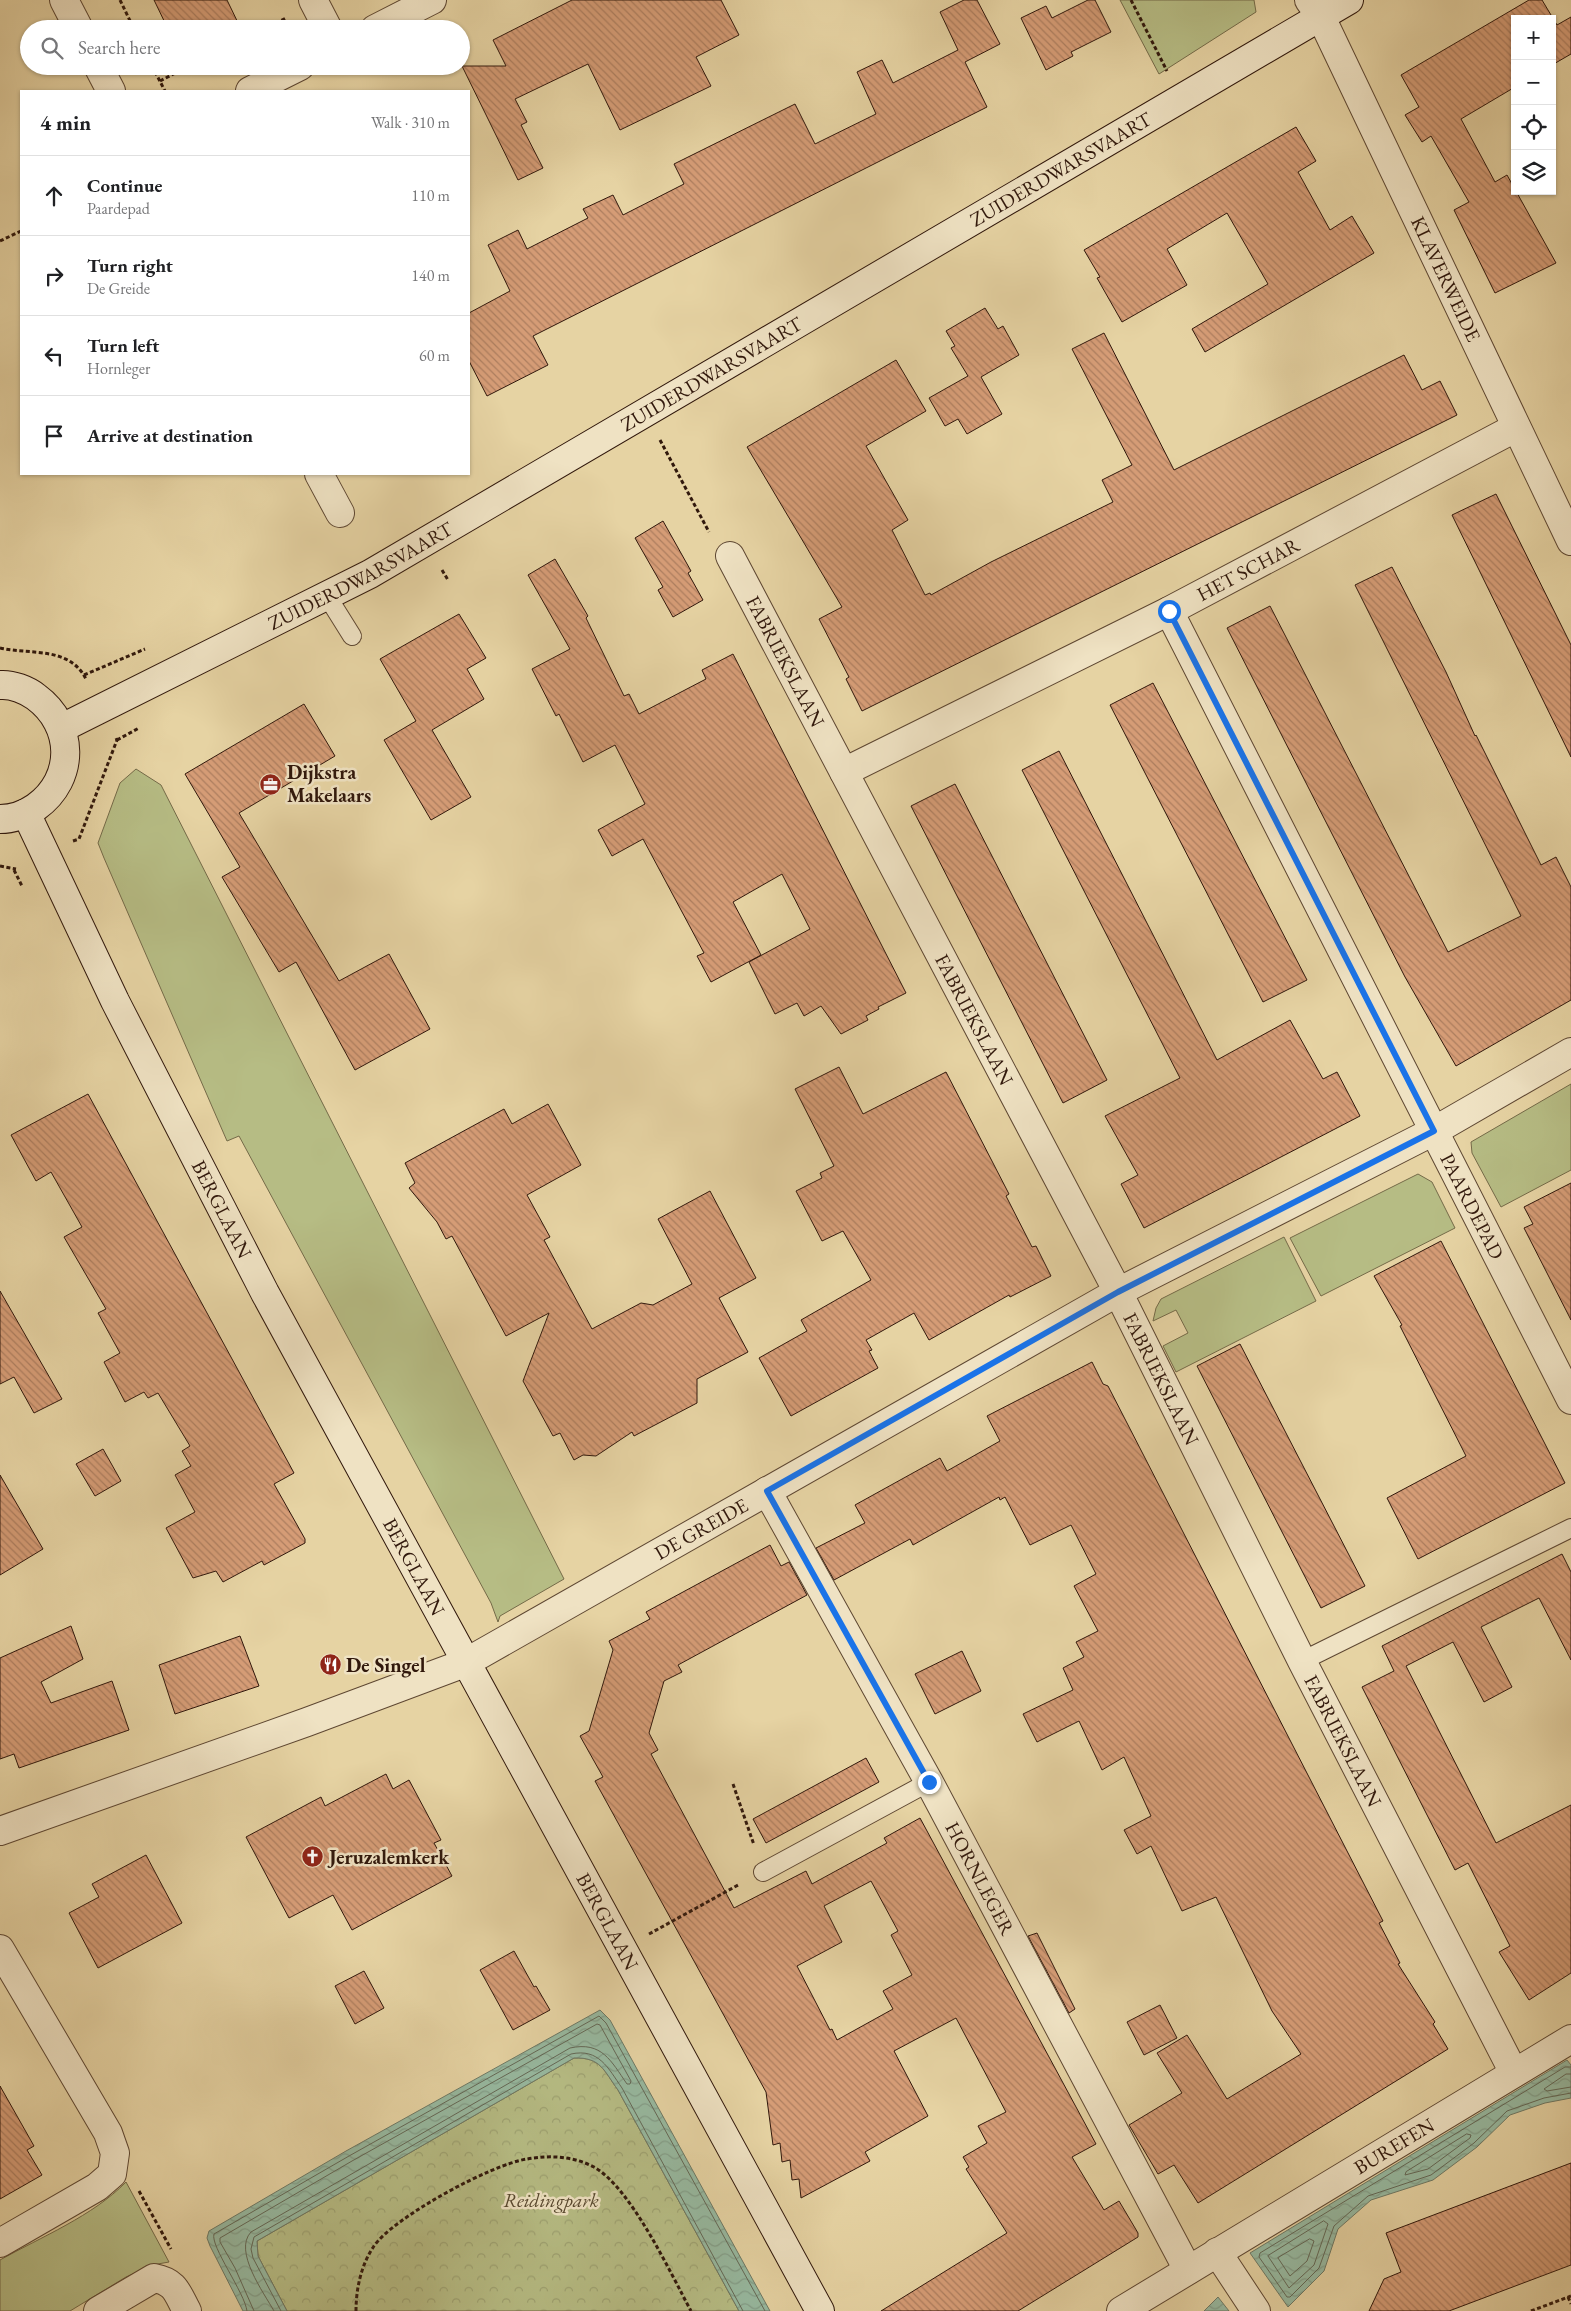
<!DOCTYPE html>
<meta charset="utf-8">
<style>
:root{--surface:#fff;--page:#f2f2f2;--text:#202124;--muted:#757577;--line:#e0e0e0}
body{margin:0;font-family:"EB Garamond",serif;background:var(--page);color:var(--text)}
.controls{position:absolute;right:15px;top:15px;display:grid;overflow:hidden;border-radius:0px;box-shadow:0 1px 4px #0004}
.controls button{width:45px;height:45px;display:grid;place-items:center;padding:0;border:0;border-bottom:1px solid var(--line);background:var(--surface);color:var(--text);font:25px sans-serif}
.stop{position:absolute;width:15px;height:15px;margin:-11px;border:4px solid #1a73e8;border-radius:50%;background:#fff}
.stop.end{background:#1a73e8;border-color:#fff;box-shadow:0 1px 5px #0008}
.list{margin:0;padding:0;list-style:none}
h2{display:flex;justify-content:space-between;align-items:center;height:65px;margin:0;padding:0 20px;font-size:21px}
h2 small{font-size:16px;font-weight:400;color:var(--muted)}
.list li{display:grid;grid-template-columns:32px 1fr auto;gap:15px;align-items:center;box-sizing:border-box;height:80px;padding:0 20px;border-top:1px solid var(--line)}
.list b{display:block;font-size:19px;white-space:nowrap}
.list p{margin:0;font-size:16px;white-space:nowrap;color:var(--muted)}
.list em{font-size:16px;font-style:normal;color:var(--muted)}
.icon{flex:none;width:28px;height:28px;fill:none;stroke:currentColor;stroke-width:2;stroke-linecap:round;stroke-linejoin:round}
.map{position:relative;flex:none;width:1571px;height:2311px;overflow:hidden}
.search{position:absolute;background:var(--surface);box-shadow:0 1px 4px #0004;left:20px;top:20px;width:450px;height:55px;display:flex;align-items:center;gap:12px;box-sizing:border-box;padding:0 18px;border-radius:28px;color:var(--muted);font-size:19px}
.panel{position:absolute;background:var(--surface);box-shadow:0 1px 4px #0004;left:20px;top:90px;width:450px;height:385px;border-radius:0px}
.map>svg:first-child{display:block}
.grass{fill:#b6bc84;stroke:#746a48}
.park{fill:url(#park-crowns);stroke:#746a48}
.water{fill:url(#water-waves);stroke:#6e7965}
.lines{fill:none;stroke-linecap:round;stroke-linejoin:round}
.shore{stroke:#646856;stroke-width:1}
.building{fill:url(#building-back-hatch);stroke:#31180c;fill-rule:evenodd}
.lane-casing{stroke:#5e4732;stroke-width:20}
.street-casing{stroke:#5e4732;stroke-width:30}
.secondary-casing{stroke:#31180c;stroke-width:30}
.path{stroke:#31180c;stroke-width:3;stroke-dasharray:4 2.5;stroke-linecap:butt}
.lane{stroke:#efe2c3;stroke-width:18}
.street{stroke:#efe2c3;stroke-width:28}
.secondary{stroke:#efe2c3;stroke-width:28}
.route{stroke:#1a73e8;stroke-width:6}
.labels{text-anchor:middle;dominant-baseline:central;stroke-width:5;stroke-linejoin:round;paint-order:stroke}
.street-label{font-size:20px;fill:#31180c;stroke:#efe2c3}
.poi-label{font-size:20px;font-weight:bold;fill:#31180c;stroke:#efe2c3;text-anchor:start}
.park-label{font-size:20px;font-style:italic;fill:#594930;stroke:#efe2c3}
</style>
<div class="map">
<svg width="1571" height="2311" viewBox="0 0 1571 2311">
<defs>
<pattern id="park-crowns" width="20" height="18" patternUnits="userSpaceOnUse" patternTransform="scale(1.25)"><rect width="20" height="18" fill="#b6bc84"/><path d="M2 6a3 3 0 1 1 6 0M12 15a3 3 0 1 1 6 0" fill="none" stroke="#9da171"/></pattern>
<pattern id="water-waves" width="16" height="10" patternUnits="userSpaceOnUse" patternTransform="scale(1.25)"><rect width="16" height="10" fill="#97b9a0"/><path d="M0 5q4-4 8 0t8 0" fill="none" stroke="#839e89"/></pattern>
<pattern id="building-back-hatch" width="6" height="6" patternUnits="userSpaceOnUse" patternTransform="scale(1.25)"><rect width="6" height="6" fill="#d59c76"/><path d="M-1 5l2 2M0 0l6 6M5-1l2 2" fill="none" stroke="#ad7e5f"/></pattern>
</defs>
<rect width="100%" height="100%" fill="#e6d3a3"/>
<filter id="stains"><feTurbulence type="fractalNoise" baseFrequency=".004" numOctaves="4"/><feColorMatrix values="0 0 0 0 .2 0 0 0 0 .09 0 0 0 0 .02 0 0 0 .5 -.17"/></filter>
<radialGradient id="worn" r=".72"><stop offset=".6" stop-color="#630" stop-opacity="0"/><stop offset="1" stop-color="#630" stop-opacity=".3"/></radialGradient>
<!-- grass -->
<g class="grass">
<path d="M1120,0H1254L1256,12L1159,74Z"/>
<path d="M136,769L161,785L564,1579L500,1616L498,1622L491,1603L239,1136L227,1141L104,858L98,843L120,783Z"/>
<path d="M1571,1084V1170L1501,1207L1472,1153L1471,1142Z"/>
<path d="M1418,1174L1432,1182L1455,1228L1321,1296L1290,1238Z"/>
<path d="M1284,1237L1316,1301L1176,1372L1163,1346L1188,1333L1176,1310L1153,1321L1156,1308L1161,1299Z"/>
<path d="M126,2182L169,2262L152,2265L126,2277L70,2311H0V2260C41,2237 93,2216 126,2182Z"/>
</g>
<!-- park -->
<path class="park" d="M574,2058C601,2057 604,2071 618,2090L739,2311H287L258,2256L257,2241Z"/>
<!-- water -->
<g class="water">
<path d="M600,2010L610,2020L770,2311H739L618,2090C604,2071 601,2057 574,2058L257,2241L258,2256L287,2311H243L210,2246L207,2238L209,2231L346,2151Z"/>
<path d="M1567,2060L1571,2065V2098L1545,2103L1510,2115L1477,2147L1433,2180L1371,2200L1338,2229L1324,2271L1288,2307L1250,2253Z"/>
<path d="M1218,2297L1229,2311H1204Z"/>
</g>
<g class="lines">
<!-- shore -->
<g class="shore">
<path d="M1571,2067H1565L1260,2253L1259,2257L1287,2297H1290L1319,2268L1334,2226L1368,2196L1431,2175L1474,2143L1507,2111L1544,2098L1571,2093"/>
<path d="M1571,2074H1566L1544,2089L1547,2091L1571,2087"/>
<path d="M1467,2134L1471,2135L1470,2138L1428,2169L1405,2175L1406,2172Z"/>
<path d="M1324,2221L1328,2224L1314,2265L1289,2288L1268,2256Z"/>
<path d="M1310,2239L1314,2241L1307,2261L1290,2276L1278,2258Z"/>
<path d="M247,2311C245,2293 210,2246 214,2234L349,2156L599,2016L606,2023L765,2311"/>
<path d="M254,2311L235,2268L220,2242V2238L352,2161L597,2024L600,2025L631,2081L630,2084H627C611,2061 602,2041 570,2048L251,2232C233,2251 264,2293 274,2311"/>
<path d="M281,2311L253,2258L251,2249L254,2237L571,2054C599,2048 608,2068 622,2088L743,2311"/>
</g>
</g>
<!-- building -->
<g class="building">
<path d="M154,0H227L241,29H168Z"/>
<path d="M572,0H721L739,35L696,57L711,86L620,130L588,64L515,99L527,122L521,125L543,168L518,180L462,66H506L493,40Z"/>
<path d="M964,0H977L1000,44L965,62L987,107L533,336L548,365L487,396L469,361V313L510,291L488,245L518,230L527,249L588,218L583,209L613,195L623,215L684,184L674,164L795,104L815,144L876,114L857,72L882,60L893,83L958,50L940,12Z"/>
<path d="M1088,0H1095L1111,32L1071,52L1073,56L1046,70L1021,18L1046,6L1052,18Z"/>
<path d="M1529,0H1542L1557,25L1571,17V54L1552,65V19H1515V87L1461,119L1495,182L1507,175L1556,263L1495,293L1454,210L1469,202L1431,136L1422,142L1405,115L1419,107L1401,75Z"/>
<path d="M1296,127L1316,161L1298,172L1330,230L1352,216L1374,253L1205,352L1192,329L1268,284L1227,213L1167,249L1187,285L1122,322L1097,278L1100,277L1084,250Z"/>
<path d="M985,308L998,329L1003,326L1019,355L981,377L1002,414L967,434L958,419L945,426L929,398L968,376L951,348L955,346L946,331Z"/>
<path d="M1104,333L1174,470L1404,355L1422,390L1440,381L1457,415L862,711L846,679L849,677L819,619L842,607L747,447L896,360L926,411L866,446L908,520L892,530L925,595L930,593L931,595L991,562L1113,502L1102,480L1132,465L1072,349Z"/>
<path d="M1496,494L1571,645V757L1452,515Z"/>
<path d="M663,521L691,571L688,573L703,600L673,617L658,590L663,587L635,538Z"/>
<path d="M555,559L588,616L586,618L624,696L629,694L639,714L706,679L702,670L733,654L906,993L878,1007L879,1009L866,1016L868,1020L841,1034L821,1006L804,1016L797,1003L775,1014L749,962L810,929L782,874L733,902L761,955L711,982L697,956L704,953L643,839L612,856L598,830L645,804L615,745L583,762L559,714L556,716L532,669L570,649L528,575Z"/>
<path d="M1392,567L1446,672L1475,736L1476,735L1541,865L1556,857L1571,887V1000L1456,1066L1405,977L1227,628L1270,606L1448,952L1521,916L1355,585Z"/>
<path d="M459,614L486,658L467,669L484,699L432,730L471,797L431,820L384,740L416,721L380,659Z"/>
<path d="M1153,683L1307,980L1263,1002L1110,705Z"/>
<path d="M304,704L335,756L239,813L339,981L389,954L430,1029L355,1070L296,962L279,972L222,877L240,867L185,774Z"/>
<path d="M1059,751L1217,1060L1290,1020L1323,1079L1337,1072L1360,1116L1144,1228L1121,1184L1138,1175L1105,1116L1180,1078L1022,770Z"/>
<path d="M955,784L1107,1080L1063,1103L911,806Z"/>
<path d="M839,1067L863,1114L946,1072L1009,1194L1006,1196L1032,1247L1036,1246L1051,1276L1010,1297L1009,1295L929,1340L914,1313L866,1340L872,1350L869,1351L878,1368L791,1416L759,1358L807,1331L801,1320L871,1280L843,1231L822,1241L796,1191L822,1178L820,1173L834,1166L795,1089Z"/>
<path d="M88,1094L294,1473L274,1484L305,1539V1543L264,1565L262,1561L223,1582L216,1571L193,1578L166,1528L195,1512L175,1475L191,1466L182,1451L190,1446L158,1393L148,1398L144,1392L125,1402L104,1362L120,1353L98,1313L106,1309L64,1237L82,1227L51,1172L36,1181L11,1135Z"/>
<path d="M548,1104L581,1165L527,1195L550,1237L544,1240L592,1329L641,1303L653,1305L692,1284L658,1219L710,1191L756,1278L719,1298L748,1352L697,1379V1403L634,1436L632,1432L596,1456L583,1455L574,1460L560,1433L553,1436L523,1381L549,1313L506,1336L452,1236L446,1239L437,1222L409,1188L415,1183L405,1163L504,1109L512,1124Z"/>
<path d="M1571,1183V1320L1524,1228L1533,1224L1524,1207Z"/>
<path d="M1441,1241L1565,1483L1418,1559L1387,1498L1466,1456L1400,1326L1402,1325L1374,1276Z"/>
<path d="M0,1291L62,1399L34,1413L14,1377L0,1384Z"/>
<path d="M1240,1344L1365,1586L1321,1608L1197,1366Z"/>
<path d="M1092,1362L1103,1384L1108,1386L1383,1921L1379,1923L1400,1963L1398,1964L1435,2022L1433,2024L1448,2049L1198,2203L1174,2165L1158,2174L1129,2125L1182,2093L1157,2053L1187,2035L1227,2099L1301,2054L1272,2011L1216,1897L1182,1911L1151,1846L1137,1854L1124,1830L1151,1816L1124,1757L1102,1770L1079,1721L1037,1742L1023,1714L1073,1690L1063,1668L1084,1657L1076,1642L1098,1631L1074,1586L1096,1574L1071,1525L1030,1545L1005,1497L1000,1500L999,1497L913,1545L910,1539L834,1580L816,1548L865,1523L855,1505L940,1458L947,1471L1000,1441L987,1416Z"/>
<path d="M103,1449L121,1481L95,1496L76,1464Z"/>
<path d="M0,1475L43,1549L0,1575Z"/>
<path d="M770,1545L781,1566L789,1562L807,1595L678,1665L682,1672L664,1681L649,1733L658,1750L651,1754L734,1908L806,1871L812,1884L887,1843L884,1838L920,1818L1096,2144L1072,2157L1104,2210L1119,2201L1138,2233V2237L1018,2311H881L1007,2233L966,2169L969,2167L963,2157L987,2143L978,2126L1006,2112L956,2018L894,2051L928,2116L865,2152L870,2161L801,2198L799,2179L792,2180L790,2160L782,2162L780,2143L773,2145L766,2092L595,1781L603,1777L580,1736L589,1731L613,1650L609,1641L650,1619L646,1612ZM871,1881L898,1931L891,1935L912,1975L883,1991L893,2009L837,2040L832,2029L830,2030L797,1966L842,1942L824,1906Z"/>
<path d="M1562,1554L1571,1572V1660L1539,1598L1481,1627L1512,1687L1484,1702L1453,1642L1406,1666L1496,1843L1571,1805V1973L1529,2000L1499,1952L1510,1946L1468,1863L1455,1870L1362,1687L1394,1671L1382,1646Z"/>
<path d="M71,1626L83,1659L41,1682L51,1703L112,1681L129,1730L19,1768L14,1754L0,1759V1658Z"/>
<path d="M240,1636L259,1686L175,1714L159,1665Z"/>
<path d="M962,1651L981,1691L935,1714L915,1674Z"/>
<path d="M866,1758L879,1782L766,1843L753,1819Z"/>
<path d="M386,1774L393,1789L409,1780L441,1840L434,1843L452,1876L352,1930L333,1895L289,1918L246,1837L321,1797L325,1806Z"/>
<path d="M146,1855L182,1923L98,1968L69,1913L99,1897L92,1884Z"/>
<path d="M1037,1933L1075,2009L1069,2013L1028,1936Z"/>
<path d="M514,1951L534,1987L536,1986L550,2010L513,2030L480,1970Z"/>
<path d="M364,1971L384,2008L355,2024L335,1986Z"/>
<path d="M1160,2005L1177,2038L1144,2055L1127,2022Z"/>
<path d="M0,2086L34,2146L27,2150L42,2175L0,2199Z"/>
<path d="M1571,2163V2265L1449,2311H1369L1384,2279L1401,2272L1386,2233Z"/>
</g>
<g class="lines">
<defs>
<g id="lane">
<path d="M327,596L352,636"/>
<path d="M1302,1661L1571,1528"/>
<path d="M763,1872L929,1782"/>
</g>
<g id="street">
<path d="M64,0L79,29"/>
<path d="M313,0L328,29"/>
<path id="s1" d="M1309,0L1321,17L1571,541"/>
<path d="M375,29L432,0"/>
<path d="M98,66L111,91"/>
<path d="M250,91L300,66"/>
<path d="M319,474L340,513"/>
<path id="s2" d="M730,556L1118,1292L1302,1661L1514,2073"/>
<path id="s3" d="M1169,611L1571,1400"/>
<path id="s4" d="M844,772L1169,611L1515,428"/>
<path id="s5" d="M767,1491L929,1782L1188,2270"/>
<path id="s6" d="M0,1831L307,1722L465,1663L1118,1292L1434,1131L1571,1052"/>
<path d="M0,1949L108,2133L115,2153L112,2174L97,2187L0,2243"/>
<path d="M1217,2252L1256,2311"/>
<path d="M98,2311L154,2278C176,2282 177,2293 187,2311"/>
<path id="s7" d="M1121,2311L1571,2039"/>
</g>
<g id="secondary">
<path d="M0,685C12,684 27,690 36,697C74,725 76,778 36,807C26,814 13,819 0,819"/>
<path id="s8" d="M62,728L370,574L1349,0"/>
<path id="s9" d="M26,813L115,1001L265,1293L820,2311"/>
</g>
</defs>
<!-- lane casing -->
<use href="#lane" class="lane-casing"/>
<!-- street casing -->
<use href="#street" class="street-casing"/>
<!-- secondary casing -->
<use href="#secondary" class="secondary-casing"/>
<!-- path -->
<g class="path">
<path d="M120,0L134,29"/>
<path d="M1131,0L1167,71"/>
<path d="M264,29L286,18"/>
<path d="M152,66L165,91"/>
<path d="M160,81L189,66"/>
<path d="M0,241L21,231"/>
<path d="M660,440L709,532"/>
<path d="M442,570L448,580"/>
<path d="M0,648C31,655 69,646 86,679"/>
<path d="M84,675L145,649"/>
<path d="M117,740L139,728"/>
<path d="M73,841L79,839L117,740L115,736"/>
<path d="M0,866L16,869"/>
<path d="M14,870L22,886"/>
<path d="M733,1784L754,1845"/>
<path d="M649,1934L740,1884"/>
<path d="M139,2191L171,2249"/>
<path d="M1568,2297L1571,2304"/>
<path d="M356,2311C356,2289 361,2265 374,2246C394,2217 492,2164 527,2159C550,2155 573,2156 594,2167C631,2188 670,2272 691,2311"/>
<path d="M1531,2311L1571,2296"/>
</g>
<!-- lane -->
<use href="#lane" class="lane"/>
<!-- street -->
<use href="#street" class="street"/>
<!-- secondary -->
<use href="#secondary" class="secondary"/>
</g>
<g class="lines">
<!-- route -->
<path class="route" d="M929,1782L767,1491L1118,1292L1434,1131L1169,611"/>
</g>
<!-- icons -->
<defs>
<symbol id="office-disc" viewBox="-11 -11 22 22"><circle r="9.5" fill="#8f2418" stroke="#efe2c3"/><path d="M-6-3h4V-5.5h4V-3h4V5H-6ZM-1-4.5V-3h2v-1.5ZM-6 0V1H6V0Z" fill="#fff"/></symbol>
<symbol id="restaurant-disc" viewBox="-11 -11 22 22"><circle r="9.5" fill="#8f2418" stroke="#efe2c3"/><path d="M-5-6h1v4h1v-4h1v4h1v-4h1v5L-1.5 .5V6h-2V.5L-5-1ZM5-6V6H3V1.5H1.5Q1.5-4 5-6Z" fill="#fff"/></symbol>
<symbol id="church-disc" viewBox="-11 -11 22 22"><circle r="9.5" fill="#8f2418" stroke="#efe2c3"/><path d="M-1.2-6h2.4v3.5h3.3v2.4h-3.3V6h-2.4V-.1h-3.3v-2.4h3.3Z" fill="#fff"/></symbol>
</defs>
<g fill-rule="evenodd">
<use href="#office-disc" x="258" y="772" width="25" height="25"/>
<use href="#restaurant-disc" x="318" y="1652" width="25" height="25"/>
<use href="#church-disc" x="300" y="1844" width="25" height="25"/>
</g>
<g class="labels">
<!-- street labels -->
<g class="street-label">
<text stroke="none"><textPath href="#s8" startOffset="1145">ZUIDERDWARSVAART</textPath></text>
<text stroke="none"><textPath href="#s1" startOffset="311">KLAVERWEIDE</textPath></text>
<text stroke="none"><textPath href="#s8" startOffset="740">ZUIDERDWARSVAART</textPath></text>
<text stroke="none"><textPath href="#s4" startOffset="452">HET SCHAR</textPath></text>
<text stroke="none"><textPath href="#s8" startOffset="335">ZUIDERDWARSVAART</textPath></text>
<text stroke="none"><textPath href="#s2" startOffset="119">FABRIEKSLAAN</textPath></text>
<text stroke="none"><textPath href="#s2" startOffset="524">FABRIEKSLAAN</textPath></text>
<text stroke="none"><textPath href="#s3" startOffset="668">PAARDEPAD</textPath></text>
<text stroke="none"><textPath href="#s9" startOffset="442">BERGLAAN</textPath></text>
<text stroke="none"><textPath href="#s2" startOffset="929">FABRIEKSLAAN</textPath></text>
<text stroke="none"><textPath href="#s6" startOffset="766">DE GREIDE</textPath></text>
<text stroke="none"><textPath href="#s9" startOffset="848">BERGLAAN</textPath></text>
<text stroke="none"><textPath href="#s2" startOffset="1334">FABRIEKSLAAN</textPath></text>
<text stroke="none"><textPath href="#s5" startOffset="442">HORNLEGER</textPath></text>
<text stroke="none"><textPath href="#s9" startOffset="1252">BERGLAAN</textPath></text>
<text stroke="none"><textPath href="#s7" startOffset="319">BUREFEN</textPath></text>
</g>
<!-- poi labels -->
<g class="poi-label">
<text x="287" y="772">Dijkstra<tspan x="287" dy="23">Makelaars</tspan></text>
<text x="346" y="1665">De Singel</text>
<text x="329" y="1857">Jeruzalemkerk</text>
</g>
<!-- park labels -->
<g class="park-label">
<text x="551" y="2200">Reidingpark</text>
</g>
</g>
<rect width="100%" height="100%" filter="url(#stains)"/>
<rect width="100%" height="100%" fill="url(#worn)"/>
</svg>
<div class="controls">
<button>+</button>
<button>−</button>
<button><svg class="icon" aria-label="locate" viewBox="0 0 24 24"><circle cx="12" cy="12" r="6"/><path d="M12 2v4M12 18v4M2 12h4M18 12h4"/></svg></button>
<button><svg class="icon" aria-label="layers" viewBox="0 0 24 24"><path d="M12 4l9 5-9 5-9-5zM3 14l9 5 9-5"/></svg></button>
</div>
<div class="stop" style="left:1169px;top:611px"></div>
<div class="stop end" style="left:929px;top:1782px"></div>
<div class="search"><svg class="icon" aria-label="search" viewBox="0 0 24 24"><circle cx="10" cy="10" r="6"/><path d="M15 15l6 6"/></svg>Search here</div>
<section class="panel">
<h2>4 min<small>Walk · 310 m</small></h2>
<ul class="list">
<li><svg class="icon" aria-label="ahead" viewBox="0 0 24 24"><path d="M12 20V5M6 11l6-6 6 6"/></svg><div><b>Continue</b><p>Paardepad</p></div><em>110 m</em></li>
<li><svg class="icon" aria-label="right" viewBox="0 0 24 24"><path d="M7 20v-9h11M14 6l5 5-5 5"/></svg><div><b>Turn right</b><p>De Greide</p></div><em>140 m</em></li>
<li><svg class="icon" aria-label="left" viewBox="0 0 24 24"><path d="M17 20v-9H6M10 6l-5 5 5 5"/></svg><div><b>Turn left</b><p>Hornleger</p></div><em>60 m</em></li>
<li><svg class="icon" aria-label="arrive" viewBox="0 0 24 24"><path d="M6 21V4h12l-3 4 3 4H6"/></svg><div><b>Arrive at destination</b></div></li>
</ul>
</section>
</div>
